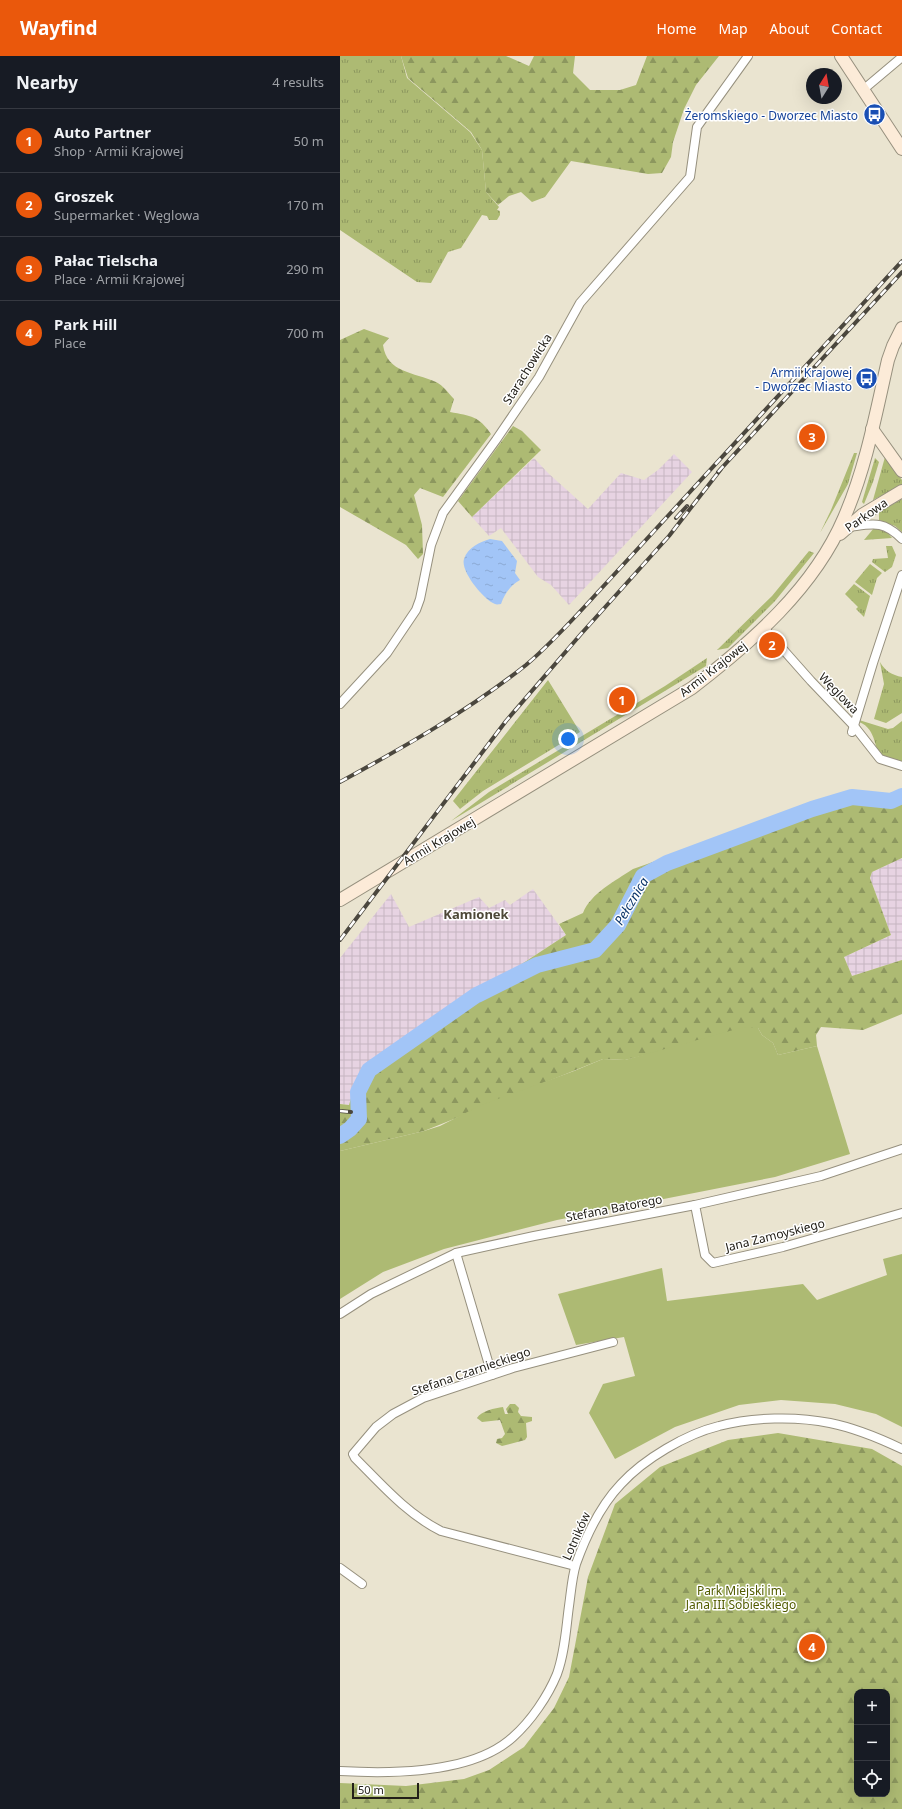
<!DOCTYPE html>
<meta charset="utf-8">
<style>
:root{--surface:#171b24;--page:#20242c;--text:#f1f3f6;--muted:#9ea1a6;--line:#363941;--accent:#ea580c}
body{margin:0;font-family:"Noto Sans",sans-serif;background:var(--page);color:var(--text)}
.controls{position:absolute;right:12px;bottom:12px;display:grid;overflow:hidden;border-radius:8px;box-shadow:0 4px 16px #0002}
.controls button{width:36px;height:36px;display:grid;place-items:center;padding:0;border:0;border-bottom:1px solid var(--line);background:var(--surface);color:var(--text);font:20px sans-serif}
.compass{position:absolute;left:466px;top:12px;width:36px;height:36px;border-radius:50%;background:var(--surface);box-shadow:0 4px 16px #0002;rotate:11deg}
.scale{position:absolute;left:12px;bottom:10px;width:67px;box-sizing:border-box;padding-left:4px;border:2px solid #232019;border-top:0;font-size:11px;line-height:14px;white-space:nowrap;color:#232019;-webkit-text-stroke:3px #fff;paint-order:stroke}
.you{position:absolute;left:228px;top:683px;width:14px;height:14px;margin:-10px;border:3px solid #fff;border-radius:50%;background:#1a73e8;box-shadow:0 0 0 6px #1a73e833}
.badge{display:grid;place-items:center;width:26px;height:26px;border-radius:50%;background:var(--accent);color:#fff;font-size:13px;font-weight:700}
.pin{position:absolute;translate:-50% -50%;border:2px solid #fff;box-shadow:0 1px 4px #0006}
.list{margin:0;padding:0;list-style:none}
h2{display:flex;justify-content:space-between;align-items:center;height:52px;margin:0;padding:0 16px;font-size:17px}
h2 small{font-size:13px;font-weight:400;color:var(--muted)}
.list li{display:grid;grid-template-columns:26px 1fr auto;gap:12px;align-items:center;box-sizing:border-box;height:64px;padding:0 16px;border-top:1px solid var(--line)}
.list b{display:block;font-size:15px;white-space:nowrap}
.list p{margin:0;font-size:13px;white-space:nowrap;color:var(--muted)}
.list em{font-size:13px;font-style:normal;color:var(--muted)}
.icon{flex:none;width:22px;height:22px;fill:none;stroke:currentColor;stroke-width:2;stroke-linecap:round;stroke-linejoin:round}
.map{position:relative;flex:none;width:562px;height:1753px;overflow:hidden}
header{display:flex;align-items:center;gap:24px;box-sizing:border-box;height:56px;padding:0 20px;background:var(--accent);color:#fff}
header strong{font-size:19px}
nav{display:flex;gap:22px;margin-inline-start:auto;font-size:14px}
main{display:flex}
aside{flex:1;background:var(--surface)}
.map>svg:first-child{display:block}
.industrial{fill:url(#industrial-grid)}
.grass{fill:url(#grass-tufts)}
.forest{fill:url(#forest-firs);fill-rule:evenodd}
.garden{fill:#adba73}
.water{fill:url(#water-ripples)}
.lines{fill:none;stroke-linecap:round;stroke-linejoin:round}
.river{stroke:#a2c5f7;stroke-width:16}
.minor-casing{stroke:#96907e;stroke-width:10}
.secondary-casing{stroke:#96907e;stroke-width:14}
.minor{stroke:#fff;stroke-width:8}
.secondary{stroke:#fcebd8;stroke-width:12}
.rail-casing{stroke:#4b473e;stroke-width:4}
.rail{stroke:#fff;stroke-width:2.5;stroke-dasharray:8;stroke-linecap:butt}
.labels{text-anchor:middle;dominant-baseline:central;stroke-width:3;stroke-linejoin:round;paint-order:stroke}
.transit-label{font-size:12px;fill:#164399;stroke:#fff;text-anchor:end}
.street-label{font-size:12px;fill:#232019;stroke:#fff}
.park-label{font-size:12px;fill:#525c00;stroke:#fff}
.water-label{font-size:13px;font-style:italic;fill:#0b356b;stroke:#fff}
.neighbourhood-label{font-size:13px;font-weight:bold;fill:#4d4837;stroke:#fff}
</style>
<header>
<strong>Wayfind</strong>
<nav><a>Home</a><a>Map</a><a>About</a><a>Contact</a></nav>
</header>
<main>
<aside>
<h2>Nearby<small>4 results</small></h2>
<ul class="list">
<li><span class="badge">1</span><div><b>Auto Partner</b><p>Shop · Armii Krajowej</p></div><em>50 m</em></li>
<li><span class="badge">2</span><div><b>Groszek</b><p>Supermarket · Węglowa</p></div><em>170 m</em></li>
<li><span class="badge">3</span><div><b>Pałac Tielscha</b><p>Place · Armii Krajowej</p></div><em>290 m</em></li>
<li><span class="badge">4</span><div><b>Park Hill</b><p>Place</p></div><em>700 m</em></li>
</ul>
</aside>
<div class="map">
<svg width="562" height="1753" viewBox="0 0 562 1753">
<defs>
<pattern id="industrial-grid" width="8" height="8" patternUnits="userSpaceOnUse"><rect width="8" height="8" fill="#e7d3e2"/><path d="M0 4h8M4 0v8" fill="none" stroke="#c6b5c1"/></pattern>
<pattern id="grass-tufts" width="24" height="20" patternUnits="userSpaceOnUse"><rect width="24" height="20" fill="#adba73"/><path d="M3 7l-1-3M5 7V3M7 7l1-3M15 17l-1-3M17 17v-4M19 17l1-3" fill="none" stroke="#8c975e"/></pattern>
<pattern id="forest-firs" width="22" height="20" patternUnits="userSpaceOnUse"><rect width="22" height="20" fill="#adba73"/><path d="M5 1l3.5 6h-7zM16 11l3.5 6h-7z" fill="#8c975e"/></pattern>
<pattern id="water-ripples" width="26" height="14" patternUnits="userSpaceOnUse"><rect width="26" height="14" fill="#a2c5f7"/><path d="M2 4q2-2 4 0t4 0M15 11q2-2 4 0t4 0" fill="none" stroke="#8ba9d3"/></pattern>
</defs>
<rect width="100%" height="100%" fill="#eae4d0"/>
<!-- industrial -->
<g class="industrial">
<path d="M334,398L352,416L229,549L211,529L198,521L161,472L149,480L132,461L194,402L208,417L248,453L281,417L304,424L318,414Z"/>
<path d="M562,802V904L512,920L504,901L551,879L530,822L532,816Z"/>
<path d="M193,833L226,879L38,1001L24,1011L17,1022L9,1049L0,1048V902L51,838L69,871L139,841L149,852L165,844L170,849Z"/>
</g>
<!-- grass -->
<g class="grass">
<path d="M0,0H61L67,22L130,76L142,94L146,136L159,151L157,154L160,155V159L157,164H149L147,160L142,159L121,192L108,196L91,227L77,226L0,174Z"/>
<path d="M514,397H517L508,428L480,477L491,454Z"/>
<path d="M545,401L562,424V429L533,444Z"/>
<path d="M535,402L539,406L533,426L524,448L522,446Z"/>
<path d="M562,443V476L555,470L539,464V456Z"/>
<path d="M534,472L547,476L552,482L524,484Z"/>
<path d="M546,490H552L556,499L552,511L545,516L532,506L533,503L548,502Z"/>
<path d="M469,495L474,497L435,545L388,592L377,594L432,540Z"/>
<path d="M530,508L542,517L537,522L532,539L515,526Z"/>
<path d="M514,528L530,540L524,561L516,553L518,551L505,538Z"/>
<path d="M367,602L366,610L111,765L149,736L325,630Z"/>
<path d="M540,606C545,615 552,619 562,621V657L546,667L534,663L544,628Z"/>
<path d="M208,624L240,676L143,735L120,753L113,745Z"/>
<path d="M519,664L548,673L553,672L562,665V706C557,705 548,705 543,702C533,696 538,673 519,666Z"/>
</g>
<!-- forest -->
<g class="forest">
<path d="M61,0H166L189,10L194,0H235L233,17L250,34H280L296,29L307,0H379L356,29L344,53L333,86L331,101L322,117L308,118L231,105L205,141L192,146L181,136L169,140L158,149L146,136L142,94L131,76L68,22Z"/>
<path d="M24,273L49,282L43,289C47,317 74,316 96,326C103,329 109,338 114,343L110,356C131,360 139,360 151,378L103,441L80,432L74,439L82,469L83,498L78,503L66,489L0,451V284Z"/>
<path d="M173,370L182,375L201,394L132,461L118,445Z"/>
<path d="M509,737H523L546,744L562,742V802L532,816L530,822L551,879L504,901L512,920L562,904V958L523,974L481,971L476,979L477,990L438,999L433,987L422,979L418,972L285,1004L263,1003L84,1075L0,1095V1048L9,1049L17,1022L24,1011L226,879L219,868L243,857C251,837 275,825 293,813Z"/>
<path d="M170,1348H175L179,1352L178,1356L181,1360L192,1361V1365L186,1367L187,1381L185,1384L162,1390L156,1387L157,1383L162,1382L165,1378L160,1364L142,1366L137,1362C141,1355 155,1352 163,1351L165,1358H168L166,1353Z"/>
<path d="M438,1377L532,1393L562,1410V1753H0V1727L66,1730L124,1723L149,1714L184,1691L214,1652L229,1621L248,1521L275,1448L320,1411L388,1384ZM517,1636H547V1738H517Z"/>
</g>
<!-- garden -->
<g class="garden">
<path d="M404,971L418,972L422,979L433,987L438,999L477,990L510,1098L435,1121L217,1164L104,1193L43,1216L0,1243V1095L84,1075L100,1070L141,1049L234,1015L263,1003L285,1004Z"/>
<path d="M562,1198V1371L536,1358L495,1348L441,1344L399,1349L335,1371L275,1403L249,1357L263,1328L295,1320L284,1281L236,1289L218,1238L322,1212L327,1245L463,1228L477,1244L547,1219L543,1203Z"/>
</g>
<!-- water -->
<path class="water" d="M150,483L162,485L177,505L175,517L180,524C170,530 165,537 161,548C159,548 157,549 155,548C144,544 120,515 124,503C128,491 140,486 150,483Z"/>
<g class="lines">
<!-- river -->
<path class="river" d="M0,1080L10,1073L19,1063L18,1036L29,1014L135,940L197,909L255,894L278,869L303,820L327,807L472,753L512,741L551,745L562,740"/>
<defs>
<g id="minor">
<path d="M524,33L562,1"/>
<path d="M509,471C533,468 543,464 562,483"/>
<path d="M424,572L471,625L514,670L540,703L562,710"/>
<path d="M0,648L47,597L76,554L80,543L91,489L103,457L156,384L199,321L240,247L350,121L357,71L408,0"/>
<path d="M512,676L533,607L562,519"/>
<path d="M355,1149L365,1199L373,1207L443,1191L562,1157"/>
<path d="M116,1197L152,1319"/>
<path d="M0,1258L31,1238L116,1197L194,1180L355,1149L481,1120L562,1093"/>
<path d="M235,1510L101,1475C67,1458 42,1429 15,1402L13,1398L36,1371L53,1358L83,1342L173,1312L273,1286"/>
<path d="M0,1512L22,1528"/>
<path d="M0,1715C51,1718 133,1718 173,1681C191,1665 208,1640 217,1618C225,1596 226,1572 229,1550C231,1536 232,1521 236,1508C246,1480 260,1450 281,1428C304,1403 346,1378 379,1370C412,1361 457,1360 490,1367C515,1372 539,1382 562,1393"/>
</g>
<g id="secondary">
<path d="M501,0L562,93"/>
<path d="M532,373L562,415"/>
<path d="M500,478L522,459L562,435"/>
<path d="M0,844L352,632C412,586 474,532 504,462C526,412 536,357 548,304L553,290L562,272"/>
</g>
</defs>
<!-- minor casing -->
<use href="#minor" class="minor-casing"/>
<!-- secondary casing -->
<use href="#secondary" class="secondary-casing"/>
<!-- minor -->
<use href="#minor" class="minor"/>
<!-- secondary -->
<use href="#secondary" class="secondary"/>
<defs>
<g id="rail">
<path d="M378,416L562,216"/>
<path d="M336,462L347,450"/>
<path d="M0,726C64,691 128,655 186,609C212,587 236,560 259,535L562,205"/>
<path d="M0,884L166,665L241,578L329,480L381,413"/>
<path d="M0,1055L11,1056"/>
</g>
</defs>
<!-- rail casing -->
<use href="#rail" class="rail-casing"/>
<!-- rail -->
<use href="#rail" class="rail"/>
</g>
<!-- icons -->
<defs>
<symbol id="bus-disc" viewBox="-11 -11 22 22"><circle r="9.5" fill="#1a4fb4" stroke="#fff"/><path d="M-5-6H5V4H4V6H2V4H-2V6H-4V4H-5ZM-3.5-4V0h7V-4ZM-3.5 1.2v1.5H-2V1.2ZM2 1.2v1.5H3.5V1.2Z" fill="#fff"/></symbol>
</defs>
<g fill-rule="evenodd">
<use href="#bus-disc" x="522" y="46" width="25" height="25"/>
<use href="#bus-disc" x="514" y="310" width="25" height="25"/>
</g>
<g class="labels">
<!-- transit labels -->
<g class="transit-label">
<text x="518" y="59">Żeromskiego - Dworzec Miasto</text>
<text x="512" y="316">Armii Krajowej<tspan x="512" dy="14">- Dworzec Miasto</tspan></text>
</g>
<!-- street labels -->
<g class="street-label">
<text transform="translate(187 313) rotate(-58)">Starachowicka</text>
<text transform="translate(526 459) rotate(-35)">Parkowa</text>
<text transform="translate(373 613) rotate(-38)">Armii Krajowej</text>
<text transform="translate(499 637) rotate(46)">Węglowa</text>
<text transform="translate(99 785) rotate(-31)">Armii Krajowej</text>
<text transform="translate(274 1152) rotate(-11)">Stefana Batorego</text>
<text transform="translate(435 1179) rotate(-14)">Jana Zamoyskiego</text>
<text transform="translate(131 1315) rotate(-19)">Stefana Czarnieckiego</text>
<text transform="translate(236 1480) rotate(-66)">Lotników</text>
</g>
<!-- park labels -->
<g class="park-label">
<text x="401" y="1534">Park Miejski im.<tspan x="401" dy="14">Jana III Sobieskiego</tspan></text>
</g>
<!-- water labels -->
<g class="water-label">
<text transform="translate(291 845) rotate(-59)">Pełcznica</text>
</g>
<!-- neighbourhood labels -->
<g class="neighbourhood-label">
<text x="136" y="858">Kamionek</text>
</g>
</g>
</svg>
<div class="controls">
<button>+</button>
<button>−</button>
<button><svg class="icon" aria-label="locate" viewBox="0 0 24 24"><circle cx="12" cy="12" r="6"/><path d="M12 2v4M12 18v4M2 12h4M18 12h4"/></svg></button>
</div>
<svg class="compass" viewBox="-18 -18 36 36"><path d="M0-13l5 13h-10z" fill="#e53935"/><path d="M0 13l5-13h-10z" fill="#9ea1a6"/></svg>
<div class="scale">50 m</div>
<div class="you"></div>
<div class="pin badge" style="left:282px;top:644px">1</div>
<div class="pin badge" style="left:432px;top:589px">2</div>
<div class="pin badge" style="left:472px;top:381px">3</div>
<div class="pin badge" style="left:472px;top:1591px">4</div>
</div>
</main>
